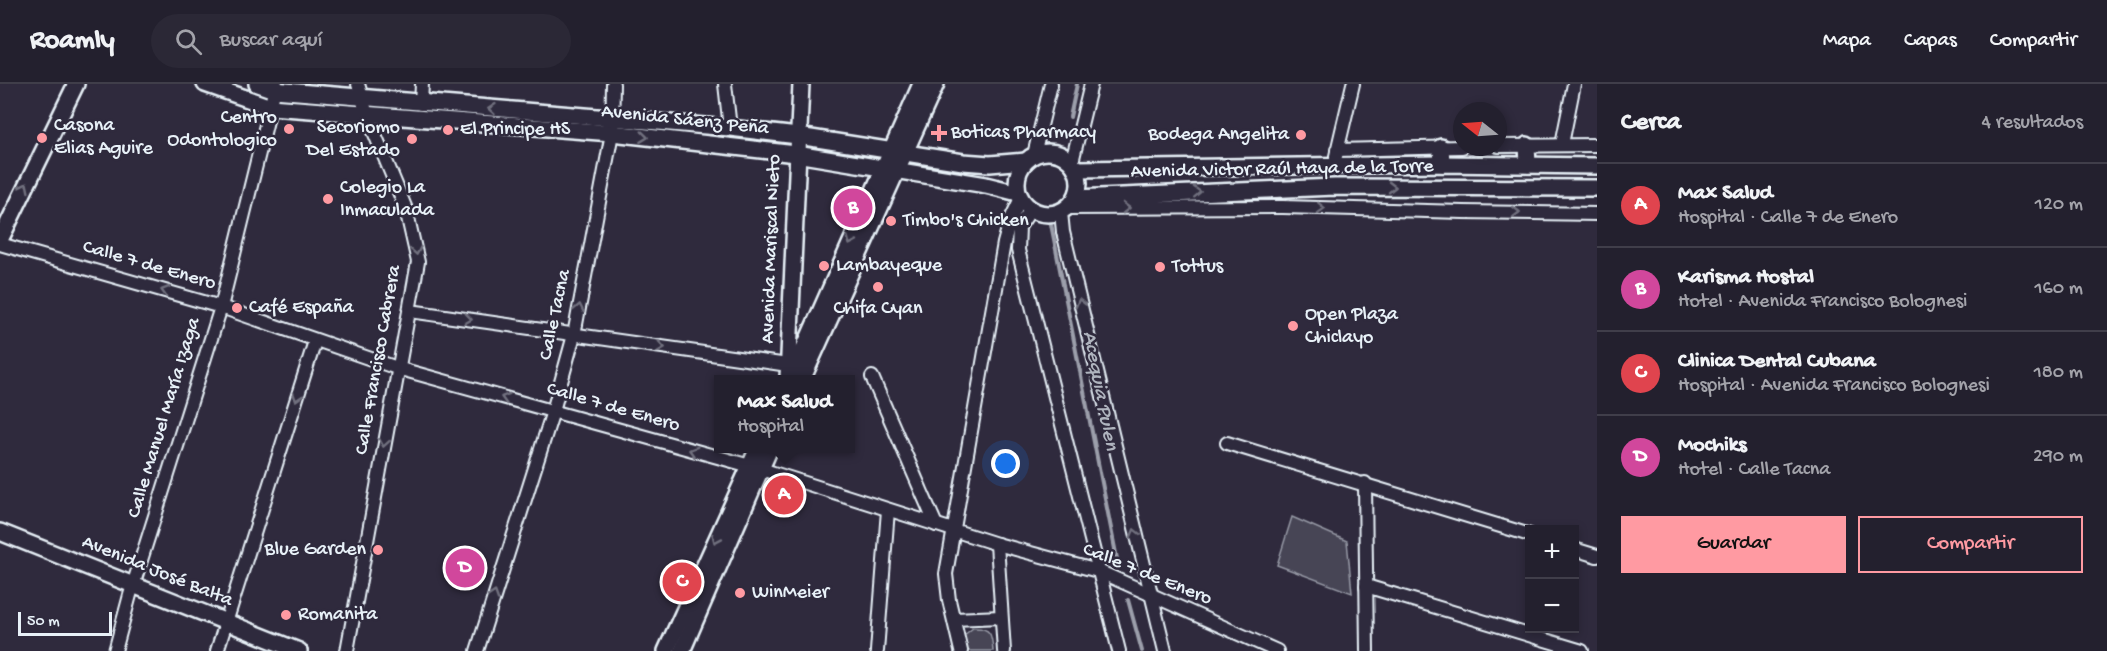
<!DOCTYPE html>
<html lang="es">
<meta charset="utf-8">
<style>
:root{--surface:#23202e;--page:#2b2836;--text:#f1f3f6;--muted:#a3a3aa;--line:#403e4a;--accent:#ff9aa2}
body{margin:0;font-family:"Gochi Hand",sans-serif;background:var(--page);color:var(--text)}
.controls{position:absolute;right:18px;bottom:18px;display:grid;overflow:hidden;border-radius:0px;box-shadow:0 3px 9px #0003}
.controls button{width:54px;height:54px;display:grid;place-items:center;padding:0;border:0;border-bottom:2px solid var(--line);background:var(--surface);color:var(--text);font:30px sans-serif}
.compass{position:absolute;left:1453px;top:18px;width:54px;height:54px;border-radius:50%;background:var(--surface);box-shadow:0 3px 9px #0003;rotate:287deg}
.scale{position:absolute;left:18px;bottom:15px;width:94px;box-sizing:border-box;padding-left:6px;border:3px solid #e8f1f8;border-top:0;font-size:16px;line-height:21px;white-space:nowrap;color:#e8f1f8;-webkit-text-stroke:4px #2f2a3d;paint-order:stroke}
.you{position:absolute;left:1006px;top:380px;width:21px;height:21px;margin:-15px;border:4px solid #fff;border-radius:50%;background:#1a73e8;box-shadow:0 0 0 9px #1a73e833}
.badge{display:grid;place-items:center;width:39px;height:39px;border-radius:50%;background:var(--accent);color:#fff;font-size:20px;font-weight:700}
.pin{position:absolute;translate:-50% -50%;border:3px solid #fff;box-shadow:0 2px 6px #0006}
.popup{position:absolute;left:714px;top:291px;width:141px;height:78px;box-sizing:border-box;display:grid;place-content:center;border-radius:0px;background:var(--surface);filter:drop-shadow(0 2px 4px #0005);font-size:20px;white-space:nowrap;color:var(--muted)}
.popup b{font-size:22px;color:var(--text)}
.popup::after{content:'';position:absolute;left:50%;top:100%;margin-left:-12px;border:12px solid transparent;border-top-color:var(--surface)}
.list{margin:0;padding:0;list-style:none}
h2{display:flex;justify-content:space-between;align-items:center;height:78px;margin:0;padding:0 24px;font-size:26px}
h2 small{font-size:20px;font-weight:400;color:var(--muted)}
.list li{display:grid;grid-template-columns:39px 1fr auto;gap:18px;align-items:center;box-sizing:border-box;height:84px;padding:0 24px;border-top:2px solid var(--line)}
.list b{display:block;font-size:22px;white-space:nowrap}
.list p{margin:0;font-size:20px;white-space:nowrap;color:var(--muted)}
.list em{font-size:20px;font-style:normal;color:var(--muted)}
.actions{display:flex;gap:12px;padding:18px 24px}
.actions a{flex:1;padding:14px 0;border:2px solid var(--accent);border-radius:0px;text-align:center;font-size:21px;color:var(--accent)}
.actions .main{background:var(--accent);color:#111}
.icon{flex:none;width:33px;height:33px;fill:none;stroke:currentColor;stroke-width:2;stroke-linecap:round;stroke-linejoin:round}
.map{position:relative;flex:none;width:1597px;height:567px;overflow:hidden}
header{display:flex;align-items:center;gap:36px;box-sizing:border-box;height:84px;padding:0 30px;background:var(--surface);border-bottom:2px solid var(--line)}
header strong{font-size:28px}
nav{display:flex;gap:33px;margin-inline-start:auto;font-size:21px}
.search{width:420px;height:54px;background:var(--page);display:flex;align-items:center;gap:15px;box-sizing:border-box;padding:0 21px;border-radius:33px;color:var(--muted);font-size:22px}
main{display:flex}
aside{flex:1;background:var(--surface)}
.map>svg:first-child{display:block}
.green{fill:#464455;stroke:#979aa6;stroke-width:1.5}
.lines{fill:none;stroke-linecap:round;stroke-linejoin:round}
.stream{stroke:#9c9fab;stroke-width:4}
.minor-casing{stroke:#e8f1f8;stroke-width:16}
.major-casing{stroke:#e8f1f8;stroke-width:20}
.minor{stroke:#2f2a3d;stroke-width:12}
.major{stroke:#2f2a3d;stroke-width:15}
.oneway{stroke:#70707e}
.poi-dot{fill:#ff9aa2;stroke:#2f2a3d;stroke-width:2}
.labels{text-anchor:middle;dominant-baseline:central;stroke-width:5;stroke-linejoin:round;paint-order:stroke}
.poi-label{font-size:20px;fill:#e8f1f8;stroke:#2f2a3d;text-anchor:start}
.street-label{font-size:20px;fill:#e8f1f8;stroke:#2f2a3d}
.water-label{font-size:21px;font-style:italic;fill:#afb4be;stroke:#2f2a3d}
</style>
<header>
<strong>Roamly</strong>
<div class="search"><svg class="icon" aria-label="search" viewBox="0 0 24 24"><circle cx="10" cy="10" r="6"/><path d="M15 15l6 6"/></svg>Buscar aquí</div>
<nav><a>Mapa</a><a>Capas</a><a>Compartir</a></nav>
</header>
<main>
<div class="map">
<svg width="1597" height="567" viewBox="0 0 1597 567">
<rect width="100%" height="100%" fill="#2f2a3d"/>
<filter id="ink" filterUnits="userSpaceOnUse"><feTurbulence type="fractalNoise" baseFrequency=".0167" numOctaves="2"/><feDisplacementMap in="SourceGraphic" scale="12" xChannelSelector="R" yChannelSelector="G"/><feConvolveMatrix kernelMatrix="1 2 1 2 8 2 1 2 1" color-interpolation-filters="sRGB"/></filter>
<g filter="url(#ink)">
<!-- green -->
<g class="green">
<path d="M1292,433L1347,457L1352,509L1277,481Z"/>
<path d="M973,544C991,543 992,551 993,567H964L963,552Z"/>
</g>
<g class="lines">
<!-- stream -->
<g class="stream">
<path d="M1070,33L1077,0"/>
<path d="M1051,140L1118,480"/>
<path d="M1128,516L1142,567"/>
</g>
<defs>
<g id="minor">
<path d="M725,0L730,44"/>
<path d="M421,20L422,0"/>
<path d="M1562,60L1574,0"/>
<path d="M1498,62L1597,61"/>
<path d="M1337,66L1462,63"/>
<path d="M1034,71L1051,0"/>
<path d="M1336,72L1353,0"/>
<path d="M1072,78L1091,0"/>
<path d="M1067,124L1283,123L1463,128L1597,130"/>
<path d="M1031,125L1019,143L1018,166L1119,567"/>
<path d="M1061,128L1063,148L1165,567"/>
<path d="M0,160L221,223L397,284L761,385L997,460L1098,487L1277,567"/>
<path d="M410,227L788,281"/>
<path d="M872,293L936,441"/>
<path d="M1227,359L1530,451"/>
<path d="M1365,399L1367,567"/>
<path d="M997,460L1004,567"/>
<path d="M1574,465L1597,472"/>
<path d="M1366,502L1582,567"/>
<path d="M954,535L1001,533"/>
<path d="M115,567L130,511L221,223L276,0"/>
<path d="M217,567L315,257"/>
<path d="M347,567L418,178L406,125L367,31L358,0"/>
<path d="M477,567L553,327L574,251L612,49L613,0"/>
<path d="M877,567L888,426"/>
<path d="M961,567L949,516L946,490L1004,159L1010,137L1021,114"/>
</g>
<g id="major">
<path d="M205,0L271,23L612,49L796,70L986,101L1018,109"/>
<path d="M257,0L274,6L730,44L798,52L963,78L990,80L1026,77"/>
<path d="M1527,61L1528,81"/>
<path d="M1441,63L1442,80"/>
<circle cx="1048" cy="99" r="31"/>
<path d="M1077,85L1442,80L1597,82"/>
<path d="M1076,114L1335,103L1597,104"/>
<path d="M0,156L76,0"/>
<path d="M788,294L801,0"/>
<path d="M790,296L921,0"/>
<path d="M802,296L936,0"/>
<path d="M0,448L299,567"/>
<path d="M666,567L758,364"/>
<path d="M682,567L770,364"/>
</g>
</defs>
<!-- minor casing -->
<use href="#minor" class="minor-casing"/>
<!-- major casing -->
<use href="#major" class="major-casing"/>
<!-- minor -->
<use href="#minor" class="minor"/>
<!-- major -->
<use href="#major" class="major"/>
</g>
<!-- one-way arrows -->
<defs><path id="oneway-chevron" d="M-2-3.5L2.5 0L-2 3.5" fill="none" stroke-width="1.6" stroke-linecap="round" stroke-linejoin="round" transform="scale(1.5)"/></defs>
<g class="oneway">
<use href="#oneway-chevron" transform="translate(492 25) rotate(-175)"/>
<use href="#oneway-chevron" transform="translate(644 53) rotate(7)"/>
<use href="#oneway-chevron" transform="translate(25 103) rotate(-64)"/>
<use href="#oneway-chevron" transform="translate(1392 103)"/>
<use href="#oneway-chevron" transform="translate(1197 108) rotate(-2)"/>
<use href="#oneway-chevron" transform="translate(1126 124)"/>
<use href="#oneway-chevron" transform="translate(1321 124) rotate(2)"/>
<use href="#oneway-chevron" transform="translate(1516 128)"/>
<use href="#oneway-chevron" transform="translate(851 157) rotate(114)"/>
<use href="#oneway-chevron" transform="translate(416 167) rotate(80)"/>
<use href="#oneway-chevron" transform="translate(165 207) rotate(-164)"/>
<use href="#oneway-chevron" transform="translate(1080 219) rotate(-104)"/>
<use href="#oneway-chevron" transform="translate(579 224) rotate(-79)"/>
<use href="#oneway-chevron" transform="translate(468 235) rotate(8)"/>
<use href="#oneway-chevron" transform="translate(661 263) rotate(8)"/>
<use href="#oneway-chevron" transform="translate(297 313) rotate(108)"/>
<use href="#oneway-chevron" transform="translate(505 314) rotate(-164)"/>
<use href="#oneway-chevron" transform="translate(384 359) rotate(100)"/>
<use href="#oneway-chevron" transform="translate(693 367) rotate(-164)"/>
<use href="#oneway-chevron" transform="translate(1135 449) rotate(-104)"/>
<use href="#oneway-chevron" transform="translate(716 455) rotate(114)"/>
<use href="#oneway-chevron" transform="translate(494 511) rotate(-72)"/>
</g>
</g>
<!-- markers -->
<g class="poi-dot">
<circle cx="289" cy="45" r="6"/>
<circle cx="448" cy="46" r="6"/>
<path d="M936 40h6v6h6v6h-6v6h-6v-6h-6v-6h6z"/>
<circle cx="1301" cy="51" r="6"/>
<circle cx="42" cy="54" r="6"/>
<circle cx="412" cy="55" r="6"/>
<circle cx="328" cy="115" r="6"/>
<circle cx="891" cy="137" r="6"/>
<circle cx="824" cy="182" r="6"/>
<circle cx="1160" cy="183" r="6"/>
<circle cx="878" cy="203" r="6"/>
<circle cx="237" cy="224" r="6"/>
<circle cx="1293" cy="242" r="6"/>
<circle cx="378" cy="466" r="6"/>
<circle cx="740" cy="509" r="6"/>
<circle cx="286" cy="531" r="6"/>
</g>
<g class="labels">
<!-- poi labels -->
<g class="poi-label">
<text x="277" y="34" text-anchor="end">Centro<tspan x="277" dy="23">Odontologico</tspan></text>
<text x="54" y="42">Casona<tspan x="54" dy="23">Elias Aguire</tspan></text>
<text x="400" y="44" text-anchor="end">Secoriomo<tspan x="400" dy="23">Del Estado</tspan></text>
<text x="460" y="46">El Principe HS</text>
<text x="951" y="49">Boticas Pharmacy</text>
<text x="1289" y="51" text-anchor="end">Bodega Angelita</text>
<text x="340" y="104">Colegio La<tspan x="340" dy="23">Inmaculada</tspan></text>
<text x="903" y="137">Timbo's Chicken</text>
<text x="836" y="182">Lambayeque</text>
<text x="1172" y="183">Tottus</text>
<text x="249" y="224">Café España</text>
<text x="878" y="225" text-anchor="middle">Chifa Cyan</text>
<text x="1305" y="231">Open Plaza<tspan x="1305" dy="23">Chiclayo</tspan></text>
<text x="366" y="466" text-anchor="end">Blue Garden</text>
<text x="752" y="509">WinMeier</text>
<text x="298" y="531">Romanita</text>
</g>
<!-- street labels -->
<g class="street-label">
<text transform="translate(685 37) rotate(6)">Avenida Sáenz Peña</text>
<text transform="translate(1282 86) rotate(-1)">Avenida Victor Raúl Haya de la Torre</text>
<text transform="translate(772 165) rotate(-88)">Avenida Mariscal Nieto</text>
<text transform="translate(149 182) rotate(16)">Calle 7 de Enero</text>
<text transform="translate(556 231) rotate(-78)">Calle Tacna</text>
<text transform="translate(379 276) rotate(-80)">Calle Francisco Cabrera</text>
<text transform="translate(613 324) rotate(16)">Calle 7 de Enero</text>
<text transform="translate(165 334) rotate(-73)">Calle Manuel María Izaga</text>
<text transform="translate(157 488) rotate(22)">Avenida José Balta</text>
<text transform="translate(1147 491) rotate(22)">Calle 7 de Enero</text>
</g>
<!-- water labels -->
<g class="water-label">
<text transform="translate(1099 307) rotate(79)">Acequia Pulen</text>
</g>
</g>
</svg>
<div class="controls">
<button>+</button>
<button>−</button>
</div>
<svg class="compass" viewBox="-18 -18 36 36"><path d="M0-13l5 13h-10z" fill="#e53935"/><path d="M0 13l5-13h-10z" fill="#a3a3aa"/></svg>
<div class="scale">50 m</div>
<div class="you"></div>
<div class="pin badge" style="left:784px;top:411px;background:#e0444e">A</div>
<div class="popup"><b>Max Salud</b>Hospital</div>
<div class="pin badge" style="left:853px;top:124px;background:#d1479c">B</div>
<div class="pin badge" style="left:682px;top:498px;background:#e0444e">C</div>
<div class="pin badge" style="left:465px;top:484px;background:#d1479c">D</div>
</div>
<aside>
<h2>Cerca<small>4 resultados</small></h2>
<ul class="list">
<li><span class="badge" style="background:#e0444e">A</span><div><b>Max Salud</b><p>Hospital · Calle 7 de Enero</p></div><em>120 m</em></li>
<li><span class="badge" style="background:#d1479c">B</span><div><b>Karisma Hostal</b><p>Hotel · Avenida Francisco Bolognesi</p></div><em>160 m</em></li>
<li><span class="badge" style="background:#e0444e">C</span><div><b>Clinica Dental Cubana</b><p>Hospital · Avenida Francisco Bolognesi</p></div><em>180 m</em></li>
<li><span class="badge" style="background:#d1479c">D</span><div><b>Mochiks</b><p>Hotel · Calle Tacna</p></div><em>290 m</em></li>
</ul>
<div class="actions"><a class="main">Guardar</a><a>Compartir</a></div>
</aside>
</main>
